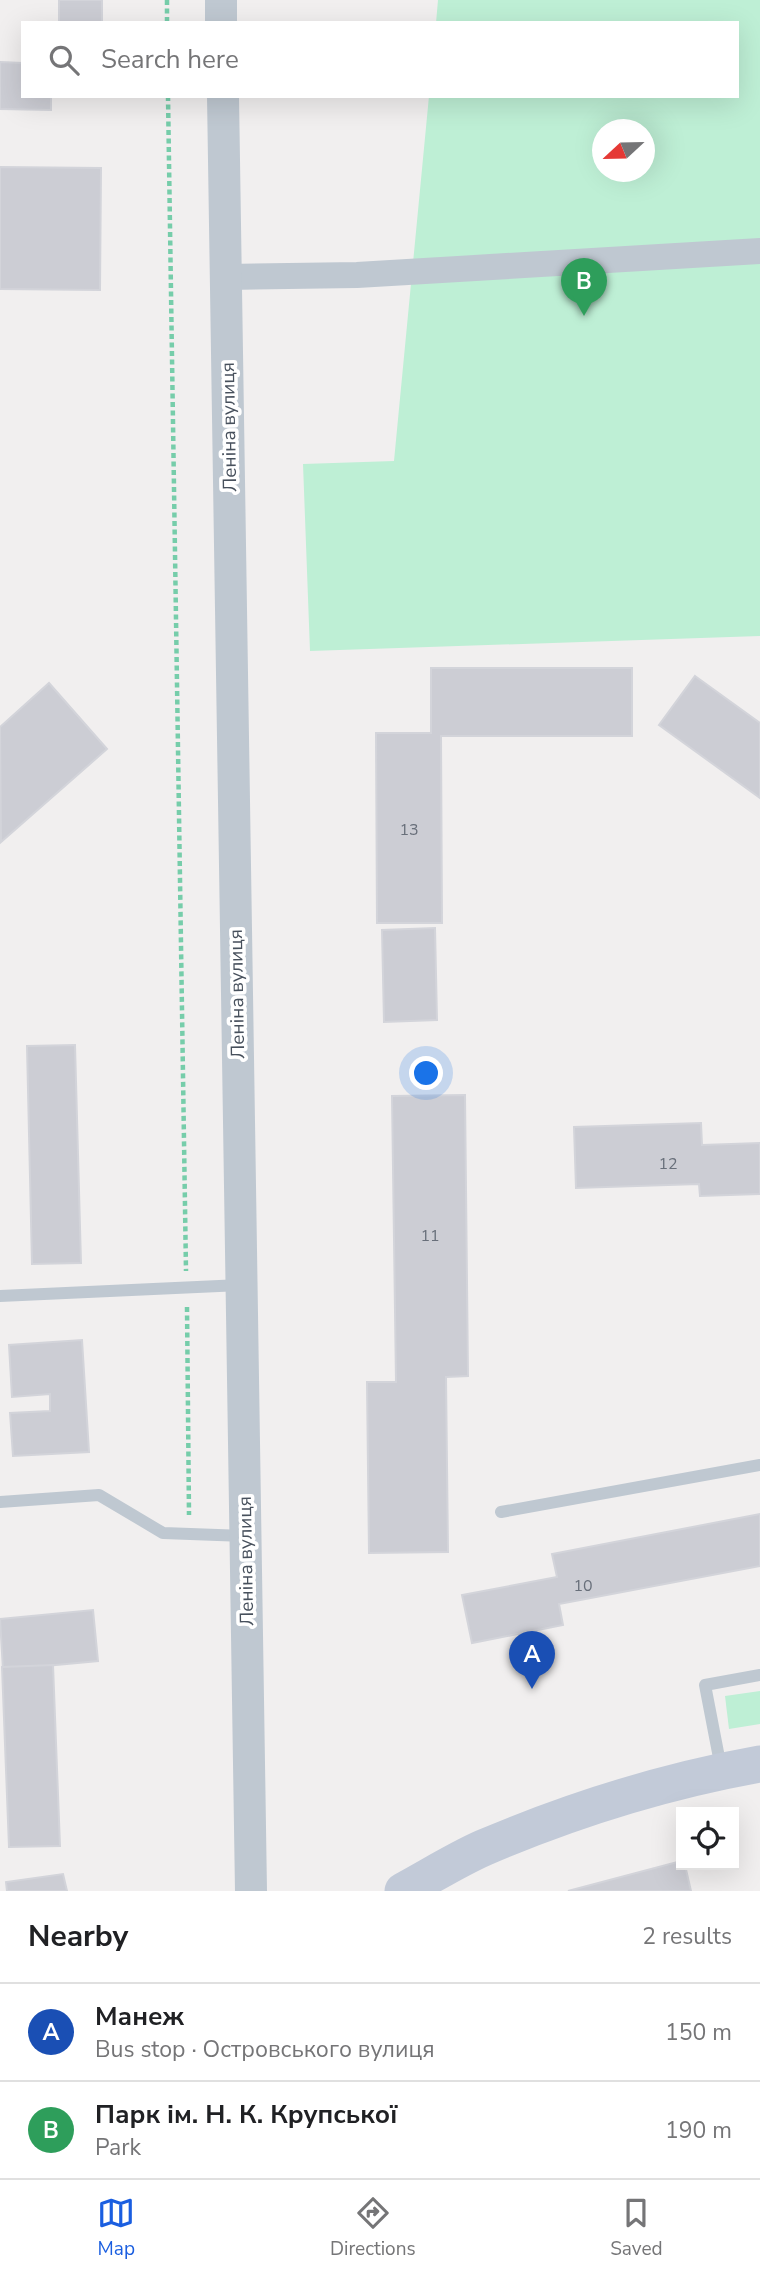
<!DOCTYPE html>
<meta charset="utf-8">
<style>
:root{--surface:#fff;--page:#f6f6f6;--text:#202124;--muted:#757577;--line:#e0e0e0;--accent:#1a5ee0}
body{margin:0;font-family:"Nunito Sans",sans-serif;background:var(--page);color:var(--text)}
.controls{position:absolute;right:21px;bottom:21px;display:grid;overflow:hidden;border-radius:0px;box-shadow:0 7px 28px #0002}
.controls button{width:63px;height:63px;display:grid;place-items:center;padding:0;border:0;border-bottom:2px solid var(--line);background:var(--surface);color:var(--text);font:35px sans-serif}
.compass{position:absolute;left:592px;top:119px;width:63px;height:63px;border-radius:50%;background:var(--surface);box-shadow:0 7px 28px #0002;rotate:248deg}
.you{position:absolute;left:427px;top:1074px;width:24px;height:24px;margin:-18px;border:5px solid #fff;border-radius:50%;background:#1a73e8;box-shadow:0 0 0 10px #1a73e833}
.badge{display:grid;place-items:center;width:46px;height:46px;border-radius:50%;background:var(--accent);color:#fff;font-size:23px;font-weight:700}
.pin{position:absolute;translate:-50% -58px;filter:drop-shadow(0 2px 4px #0008)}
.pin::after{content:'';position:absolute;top:37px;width:24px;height:21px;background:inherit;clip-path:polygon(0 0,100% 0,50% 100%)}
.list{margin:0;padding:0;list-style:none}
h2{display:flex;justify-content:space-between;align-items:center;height:91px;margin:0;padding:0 28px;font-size:30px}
h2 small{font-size:23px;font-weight:400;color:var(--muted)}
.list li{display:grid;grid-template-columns:46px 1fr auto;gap:21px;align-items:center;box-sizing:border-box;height:98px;padding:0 28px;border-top:2px solid var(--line)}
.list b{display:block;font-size:26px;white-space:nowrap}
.list p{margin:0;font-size:23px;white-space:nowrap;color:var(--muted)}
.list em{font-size:23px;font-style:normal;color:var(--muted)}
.icon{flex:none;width:38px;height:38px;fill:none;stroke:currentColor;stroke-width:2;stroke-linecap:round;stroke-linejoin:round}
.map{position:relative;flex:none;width:760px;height:1891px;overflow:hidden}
.search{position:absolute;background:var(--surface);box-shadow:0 7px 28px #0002;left:21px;right:21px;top:21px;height:77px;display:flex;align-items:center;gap:18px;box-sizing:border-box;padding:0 24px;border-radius:0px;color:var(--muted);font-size:26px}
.sheet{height:287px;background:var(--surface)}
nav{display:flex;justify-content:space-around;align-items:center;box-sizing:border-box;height:98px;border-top:2px solid var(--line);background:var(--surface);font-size:19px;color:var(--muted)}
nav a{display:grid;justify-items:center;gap:4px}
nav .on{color:var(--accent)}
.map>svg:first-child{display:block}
.green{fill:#beefd5;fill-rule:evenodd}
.building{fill:#cccdd4;stroke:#d3d4da;stroke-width:2}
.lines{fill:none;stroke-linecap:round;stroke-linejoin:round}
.path{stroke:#76cdaa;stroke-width:4.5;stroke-dasharray:5 3.5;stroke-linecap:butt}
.service{stroke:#bfc8d1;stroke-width:12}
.minor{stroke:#bfc8d1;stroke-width:26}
.tertiary{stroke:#bfc8d1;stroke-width:32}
.secondary{stroke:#c2cad8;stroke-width:37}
.labels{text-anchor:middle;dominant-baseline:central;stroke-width:7;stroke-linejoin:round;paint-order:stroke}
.number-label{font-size:16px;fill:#686f7a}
.street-label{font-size:19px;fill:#47505c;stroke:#fff}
</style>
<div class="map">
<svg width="760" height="1891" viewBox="0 0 760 1891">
<rect width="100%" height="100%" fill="#f1efef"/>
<!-- green -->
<g class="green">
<path d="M438,0H760V636L310,651L303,464L394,461L429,96H737V23H436ZM602,130H644V172H602Z"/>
<path d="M760,1691V1724L729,1729L725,1696Z"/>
</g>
<!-- building -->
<g class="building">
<rect x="59" y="0" width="43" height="23"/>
<path d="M0,62L23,63V96H51V110L0,109Z"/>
<path d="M0,167L101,168L100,290L0,289Z"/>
<path d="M431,668H632V736H441L442,923H377L376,733H431Z"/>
<path d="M695,676L760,723V798L659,725Z"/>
<path d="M49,683L107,749L1,842L0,727Z"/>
<path d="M435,928L437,1020L384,1022L382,930Z"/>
<path d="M75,1045L81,1263L32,1264L27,1046Z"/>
<path d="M465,1095L468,1376L446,1377L448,1552L369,1553L367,1382H396L392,1096Z"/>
<path d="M701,1123L702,1145L760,1143V1194L700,1196L699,1184L576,1188L574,1127Z"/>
<path d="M82,1340L89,1452L13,1456L10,1413L50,1411V1394L12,1397L9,1345Z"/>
<path d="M760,1514V1566L559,1604L563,1625L472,1643L462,1595L557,1577L552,1554Z"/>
<path d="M93,1610L98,1661L3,1670L0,1619Z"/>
<path d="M53,1665L60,1846L9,1847L2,1667Z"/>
<path d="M681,1861V1865H685L691,1891H568Z"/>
<path d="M63,1874L67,1891H7L6,1882Z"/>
</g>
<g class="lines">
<!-- path -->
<g class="path">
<path d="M167,0V23"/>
<path d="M168,96L186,1271"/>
<path d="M187,1307L189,1515"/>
</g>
<!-- service -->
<g class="service">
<path d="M0,1296L241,1285"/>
<path d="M0,1502L99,1495L163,1533L245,1536"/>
<path d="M501,1512L760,1465"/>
<path d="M721,1768L705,1685L760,1675"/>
</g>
<!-- minor -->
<path class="minor" d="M226,277L357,275L760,251"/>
<!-- tertiary -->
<g class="tertiary">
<path d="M221,0V23"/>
<path d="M223,96L251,1891"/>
</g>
<!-- secondary -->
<path class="secondary" d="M403,1891C429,1877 456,1860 483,1848C572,1810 665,1781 760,1764"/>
</g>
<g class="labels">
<!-- number labels -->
<g class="number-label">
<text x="409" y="830">13</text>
<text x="668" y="1164">12</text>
<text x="430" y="1236">11</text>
<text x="583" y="1586">10</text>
</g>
<!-- street labels -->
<g class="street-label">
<text transform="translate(229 427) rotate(-91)">Леніна вулиця</text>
<text transform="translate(237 994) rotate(-91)">Леніна вулиця</text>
<text transform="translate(246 1561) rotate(-91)">Леніна вулиця</text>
</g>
</g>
</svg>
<div class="controls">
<button><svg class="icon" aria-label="locate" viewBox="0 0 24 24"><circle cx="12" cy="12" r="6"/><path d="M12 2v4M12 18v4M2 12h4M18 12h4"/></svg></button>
</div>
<svg class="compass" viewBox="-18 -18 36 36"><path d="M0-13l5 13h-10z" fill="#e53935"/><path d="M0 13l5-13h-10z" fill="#757577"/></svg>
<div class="you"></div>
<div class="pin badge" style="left:532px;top:1689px;background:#1a4fb4">A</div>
<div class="pin badge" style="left:584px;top:316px;background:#2e9e5b">B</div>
<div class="search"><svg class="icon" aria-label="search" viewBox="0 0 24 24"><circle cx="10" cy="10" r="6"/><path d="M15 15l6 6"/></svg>Search here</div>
</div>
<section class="sheet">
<h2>Nearby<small>2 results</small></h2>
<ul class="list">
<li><span class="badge" style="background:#1a4fb4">A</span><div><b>Манеж</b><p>Bus stop · Островського вулиця</p></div><em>150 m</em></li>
<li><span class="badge" style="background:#2e9e5b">B</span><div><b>Парк ім. Н. К. Крупської</b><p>Park</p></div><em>190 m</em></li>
</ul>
</section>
<nav>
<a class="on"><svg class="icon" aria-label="map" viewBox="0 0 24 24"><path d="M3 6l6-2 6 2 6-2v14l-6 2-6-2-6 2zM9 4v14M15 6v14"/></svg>Map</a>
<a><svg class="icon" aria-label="directions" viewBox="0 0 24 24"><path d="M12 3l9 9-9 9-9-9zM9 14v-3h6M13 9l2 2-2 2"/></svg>Directions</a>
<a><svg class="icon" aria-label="saved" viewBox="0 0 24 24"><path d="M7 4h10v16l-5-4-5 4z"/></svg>Saved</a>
</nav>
